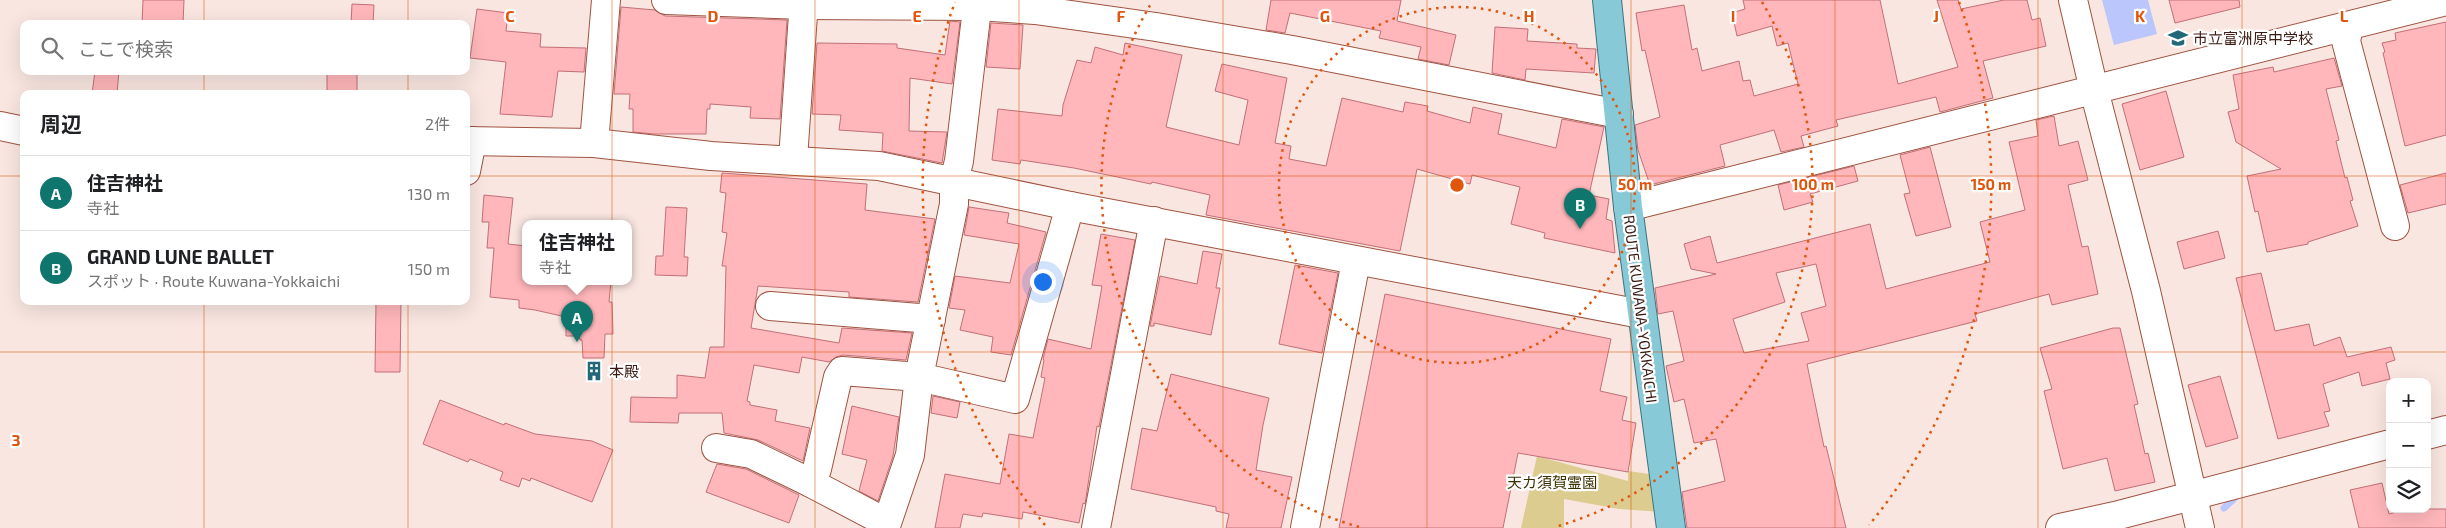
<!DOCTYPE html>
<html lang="ja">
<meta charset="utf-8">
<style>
:root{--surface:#fff;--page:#f6f6f6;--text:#202124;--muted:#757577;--line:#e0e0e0;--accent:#0f766e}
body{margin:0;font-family:"Exo 2","Noto Sans JP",sans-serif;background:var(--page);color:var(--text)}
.controls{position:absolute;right:15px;bottom:15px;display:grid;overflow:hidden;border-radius:10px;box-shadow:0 5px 20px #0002}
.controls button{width:45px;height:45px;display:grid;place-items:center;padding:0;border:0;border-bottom:1px solid var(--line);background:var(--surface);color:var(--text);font:25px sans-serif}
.you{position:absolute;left:1042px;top:281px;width:18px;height:18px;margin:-12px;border:4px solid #fff;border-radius:50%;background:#1a73e8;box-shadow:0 0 0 8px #1a73e833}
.badge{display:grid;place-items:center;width:32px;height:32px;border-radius:50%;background:var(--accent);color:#fff;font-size:16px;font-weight:700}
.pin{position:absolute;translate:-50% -41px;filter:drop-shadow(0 1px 2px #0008)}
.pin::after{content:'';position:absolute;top:26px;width:18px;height:15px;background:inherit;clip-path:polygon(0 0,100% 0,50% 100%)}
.popup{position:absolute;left:522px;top:220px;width:110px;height:65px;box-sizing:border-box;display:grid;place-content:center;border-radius:10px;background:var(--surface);filter:drop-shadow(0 1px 4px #0005);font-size:16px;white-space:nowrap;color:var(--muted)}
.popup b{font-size:19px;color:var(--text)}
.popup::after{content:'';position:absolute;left:50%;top:100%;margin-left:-10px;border:10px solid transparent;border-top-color:var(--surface)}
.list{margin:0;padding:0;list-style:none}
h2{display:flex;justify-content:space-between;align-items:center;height:65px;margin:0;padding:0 20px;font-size:21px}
h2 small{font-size:16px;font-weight:400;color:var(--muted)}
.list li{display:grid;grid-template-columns:32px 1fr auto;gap:15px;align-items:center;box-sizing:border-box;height:75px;padding:0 20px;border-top:1px solid var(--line)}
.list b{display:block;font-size:19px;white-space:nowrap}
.list p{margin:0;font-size:16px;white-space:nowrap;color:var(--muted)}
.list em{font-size:16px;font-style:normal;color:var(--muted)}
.icon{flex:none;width:28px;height:28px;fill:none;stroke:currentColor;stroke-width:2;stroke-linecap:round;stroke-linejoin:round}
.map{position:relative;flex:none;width:2446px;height:528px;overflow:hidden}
.search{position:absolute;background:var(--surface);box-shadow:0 5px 20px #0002;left:20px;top:20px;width:450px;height:55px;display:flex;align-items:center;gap:12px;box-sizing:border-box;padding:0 18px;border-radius:10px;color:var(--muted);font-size:19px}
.panel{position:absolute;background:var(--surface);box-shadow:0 5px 20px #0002;left:20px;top:90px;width:450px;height:215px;border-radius:10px}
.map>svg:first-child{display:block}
.green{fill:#dccc90}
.water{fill:#bbc6fc}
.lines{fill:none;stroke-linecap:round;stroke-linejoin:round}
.stream{stroke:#bbc6fc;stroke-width:7}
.building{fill:#ffb7bb;stroke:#c26f76;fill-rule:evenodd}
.minor-casing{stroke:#9f5340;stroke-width:30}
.major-casing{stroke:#397581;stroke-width:30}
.minor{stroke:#fff;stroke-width:28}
.major{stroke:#88c9d7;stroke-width:28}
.grid{fill:none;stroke:#df560c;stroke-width:1;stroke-opacity:0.55}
.ring{fill:none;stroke:#df560c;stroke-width:2.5;stroke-dasharray:2.5 5}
.labels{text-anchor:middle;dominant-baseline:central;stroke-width:4.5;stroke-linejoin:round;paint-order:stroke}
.poi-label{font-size:15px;fill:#3b1b13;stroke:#fff;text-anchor:start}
.street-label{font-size:15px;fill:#3b1b13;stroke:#fff}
.park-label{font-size:15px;fill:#3b3102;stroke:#fff}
.grid-label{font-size:16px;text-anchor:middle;font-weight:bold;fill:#df560c;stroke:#fff;stroke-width:4.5;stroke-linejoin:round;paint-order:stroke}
.centre{fill:#df560c;stroke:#fff;stroke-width:2.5}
.ring-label{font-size:15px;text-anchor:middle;font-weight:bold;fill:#df560c;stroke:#fff;stroke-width:4.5;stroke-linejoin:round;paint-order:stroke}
</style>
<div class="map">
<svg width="2446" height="528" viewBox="0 0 2446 528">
<rect width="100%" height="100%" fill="#f9e6e1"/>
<!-- green -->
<path class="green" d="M1537,456L1628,481V471L1657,475L1662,512L1619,509L1564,499V528H1521Z"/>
<!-- water -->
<path class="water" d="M2102,0H2148L2157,34L2114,45Z"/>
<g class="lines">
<!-- stream -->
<path class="stream" d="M2224,508L2239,494"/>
</g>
<!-- building -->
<g class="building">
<path d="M143,0H184L183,24H142Z"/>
<path d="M1271,0H1401L1397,21L1456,35L1449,65L1418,59L1421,47L1379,38L1381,31L1290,13L1285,33L1266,30Z"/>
<path d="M1743,0H1880L1898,84L1958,67L1937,0H1958L1961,9L2004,0H2027L2032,20L2040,18L2046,46L1983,61L1993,98L1940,112L1936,97L1836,120L1838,126L1801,136L1804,147L1781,152L1774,130L1720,145L1725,166L1650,185L1638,150L1635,125L1660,117L1645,50L1642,51L1636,13L1684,5L1692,50L1697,48L1702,71L1739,61L1743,81L1750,80L1754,96L1798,84L1788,43L1777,46L1772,26L1737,36L1732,13L1745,9Z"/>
<path d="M2169,0H2239L2240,7L2175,23Z"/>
<path d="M352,4L374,5L373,24H351Z"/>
<path d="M621,7L655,10L665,16L787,20L780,119L750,118L751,107L710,104V109H707L706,134H654L633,132V109H629L630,94H614Z"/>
<path d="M477,9L508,13L506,31L541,34L540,47L586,48L584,72L558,71L552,117L500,114L506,62L470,58Z"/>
<path d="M950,21L960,22L952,84L910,78L909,131L947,132L942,163L882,151L883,133L839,130L841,115L812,114L817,43L897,44V48L945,55Z"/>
<path d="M2446,22V135L2405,146L2383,53L2385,52L2382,43L2396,40L2395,33Z"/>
<path d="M991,23L1023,25L1020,69L986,67Z"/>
<path d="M1495,27L1528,29L1527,41L1577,44V48L1596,49L1594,73L1526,69L1525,80L1492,73Z"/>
<path d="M1125,43L1182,55L1166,127L1239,145L1248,100L1215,91L1222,64L1287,78L1275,143L1291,146L1289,159L1326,166L1342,98L1403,112L1405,102L1428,106L1427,111L1470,123L1473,107L1502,114L1498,134L1556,148L1562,119L1604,127L1589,195L1609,199L1606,219L1612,221L1615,253L1544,238L1545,233L1511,224L1520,187L1472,175L1470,184L1417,169L1400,251L1206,215L1210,195L1152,182L1151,184L1074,168L1021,160L1020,164L992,160L998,109L1062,116L1063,105L1077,60L1091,63L1095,47L1123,55Z"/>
<path d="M2334,58L2342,86L2326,89L2339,140L2336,141L2345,178L2347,177L2353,200L2350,201L2358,226L2308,242V244L2267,252L2258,211L2255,212L2247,176L2281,169L2236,142L2228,112L2239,109L2233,75L2273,67L2274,72Z"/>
<path d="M95,71H119L117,94H92Z"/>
<rect x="327" y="71" width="30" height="23"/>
<path d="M2166,91L2184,157L2140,170L2122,104Z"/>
<path d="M2054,116L2059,146L2078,141L2088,180L2068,185L2082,247L2088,246L2098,294L2052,305L2049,294L1975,314L1977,321L1807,364L1824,447L1826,446L1846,528H1687L1682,492L1725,481L1716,439L1694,443L1684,399L1674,402L1666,366L1684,361L1673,311L1658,314L1655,288L1716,274L1691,269L1684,244L1710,236L1717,263L1870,224L1886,289L1990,262L1980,222L2025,210L2009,142L2038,136L2036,120ZM1816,264L1826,306L1801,313L1809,341L1744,353L1733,319L1785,302L1776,273Z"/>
<path d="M1930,147L1951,227L1916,236L1904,194L1910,193L1900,155Z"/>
<path d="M1854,166L1858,181L1810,194L1813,202L1784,210L1778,185Z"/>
<path d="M722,173L867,184L865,210L935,219L918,302L849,297V292L758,286L751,328L839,343L842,328L912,333L906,360L843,355L836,357L829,362L802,357L799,373L754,365L747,401L750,402V405L777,410L775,421L810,428L803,461L758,440L724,433L722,413H679L678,423L630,422L631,397L677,398V375L705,378L710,347H724L726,266H722L727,233L722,232L726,193L720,192Z"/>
<path d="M2446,173V204L2408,213L2400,185Z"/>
<path d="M484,195L513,198L508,244L526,246V281H611L609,302H612L613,334H605L604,358H583L582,340H580L579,336H566V317L535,310L519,308V300L490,297L494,248H487L489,222H482Z"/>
<path d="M666,207L687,208L684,257H688L687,276L655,275L656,256H663Z"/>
<path d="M969,207L1009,213L1007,223L1046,232L1011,355L991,352L993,337L960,330L965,310L949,308L955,276L1010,283L1019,244L964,235Z"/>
<path d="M2218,231L2225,258L2184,269L2177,242Z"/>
<path d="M1101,234L1135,240L1099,427L1097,426L1085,504L1083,503L1079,523L1023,512L1022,519L983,513L982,517L963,514L960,528H935L945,474L1000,484L1009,434L1033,438L1045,378L1041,377L1044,360L1043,359L1048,339L1091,349L1102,286L1092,285Z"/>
<path d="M1203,251L1222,254L1216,288H1220L1211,335L1154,323V326H1150L1160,276L1197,284Z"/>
<path d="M1295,265L1338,273L1322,353L1279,344Z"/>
<path d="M2261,273L2275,331L2309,324L2314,346L2340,337L2347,357L2391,347L2395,360L2386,363L2390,379L2362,386L2359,372L2323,384L2330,411L2324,412L2329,426L2278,439L2236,278Z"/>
<path d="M1385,294L1611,339L1600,391L1627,397L1622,420L1636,423L1628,472L1518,453L1503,528H1339Z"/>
<path d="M376,301H401L400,372H375Z"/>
<path d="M2113,328H2120L2138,404L2134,405L2145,454L2148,453L2155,482L2115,491L2107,458L2063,469L2044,391L2052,389L2040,348Z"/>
<path d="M1171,374L1269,398L1263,425L1256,470L1292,477L1281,528H1226L1229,514L1216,511V507L1131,489L1142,428L1157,431Z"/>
<path d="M2220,376L2238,438L2206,447L2188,385Z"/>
<path d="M933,396L960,402L957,418L931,413Z"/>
<path d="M440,400L504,425L505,423L535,434L592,441L613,450L592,502L531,478L530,481L522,478L519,487L500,480L503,472L470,459L468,462L423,444Z"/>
<path d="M852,406L899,417L893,456L878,501L859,491L867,460L842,454Z"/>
<path d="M717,464L746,469L799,495L789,523L706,492Z"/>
<path d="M2382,483L2389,514L2408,509H2446V528H2359L2350,490Z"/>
</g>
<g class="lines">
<defs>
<g id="minor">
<path d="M666,0L803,5L977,6L1035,10L1156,27L1292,50L1619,114"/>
<path d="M978,0L959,161L954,181V204L919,377L910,455L887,523L811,483L817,469L838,377L842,371L919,377L1015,399L1070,206"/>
<path d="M2073,0L2094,90L2146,291L2200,528"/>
<path d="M2349,26L2346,41L2395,226"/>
<path d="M0,126L24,131"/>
<path d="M466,141L594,143L711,156L879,166L1070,206L1641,314"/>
<path d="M594,143L606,0"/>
<path d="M793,159L804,0"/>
<path d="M466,171L472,141"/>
<path d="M1628,207L2446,1"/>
<path d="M770,306L931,319"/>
<path d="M2427,435L2446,430"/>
<path d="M716,448L751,454L811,483"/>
<path d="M1096,528L1154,221"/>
<path d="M1305,528L1356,261"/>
<path d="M2060,528L2115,516L2390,444"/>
</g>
<path id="major" d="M1607,0L1628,207L1671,528"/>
</defs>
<!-- minor casing -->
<use href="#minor" class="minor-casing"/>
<!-- major casing -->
<use href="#major" class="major-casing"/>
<!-- minor -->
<use href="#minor" class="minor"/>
<!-- major -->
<use href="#major" class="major"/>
</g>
<!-- grid -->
<path class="grid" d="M204,0V24M408,0V24M612,0V528M815,0V528M1019,0V528M1223,0V528M1427,0V528M1631,0V528M1835,0V528M2038,0V528M2242,0V528M204,71V94M408,71V94M0,176H24M466,176H2446M204,301V528M408,301V528M0,352H2446"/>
<!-- distance rings -->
<g class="ring">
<circle cx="1457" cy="185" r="178"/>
<path d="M1359 527A356 356 0 0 1 1152 2M1762 2A356 356 0 0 1 1555 527"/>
<path d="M1045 525A534 534 0 0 1 955 2M1959 2A534 534 0 0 1 1869 525"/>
</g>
<!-- icons -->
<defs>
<symbol id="school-bare" viewBox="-9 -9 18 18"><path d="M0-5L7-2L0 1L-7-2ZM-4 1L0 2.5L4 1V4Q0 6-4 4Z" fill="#226878" stroke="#fff" stroke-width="2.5" paint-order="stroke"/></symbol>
<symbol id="building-bare" viewBox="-9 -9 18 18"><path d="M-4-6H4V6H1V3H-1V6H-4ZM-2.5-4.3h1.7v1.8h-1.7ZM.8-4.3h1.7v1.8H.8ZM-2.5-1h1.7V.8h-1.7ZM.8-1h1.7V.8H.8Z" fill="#226878" stroke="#fff" stroke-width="2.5" paint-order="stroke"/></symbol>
</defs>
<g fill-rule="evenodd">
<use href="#school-bare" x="2164" y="24" width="28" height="28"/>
<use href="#building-bare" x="580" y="357" width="28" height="28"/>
</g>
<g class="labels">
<!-- poi labels -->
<g class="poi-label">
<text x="2193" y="38">市立富洲原中学校</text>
<text x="609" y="371">本殿</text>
</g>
<!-- street labels -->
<g class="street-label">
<text transform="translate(1641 309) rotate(83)">ROUTE KUWANA-YOKKAICHI</text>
</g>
<!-- park labels -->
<g class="park-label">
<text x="1552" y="482">天カ須賀霊園</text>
</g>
</g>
<g class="grid-label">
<text x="510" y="22">C</text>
<text x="713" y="22">D</text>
<text x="917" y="22">E</text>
<text x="1121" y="22">F</text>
<text x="1325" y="22">G</text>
<text x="1529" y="22">H</text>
<text x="1733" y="22">I</text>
<text x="1936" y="22">J</text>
<text x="2140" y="22">K</text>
<text x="2344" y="22">L</text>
<text x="16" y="446">3</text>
</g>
<circle cx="1457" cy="185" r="8" class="centre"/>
<g class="ring-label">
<text x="1635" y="190">50 m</text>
<text x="1813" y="190">100 m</text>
<text x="1991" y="190">150 m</text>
</g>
</svg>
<div class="controls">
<button>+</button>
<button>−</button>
<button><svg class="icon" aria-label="layers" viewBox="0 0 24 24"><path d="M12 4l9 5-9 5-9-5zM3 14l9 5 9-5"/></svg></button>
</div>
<div class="you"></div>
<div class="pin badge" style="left:577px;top:342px">A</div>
<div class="popup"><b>住吉神社</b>寺社</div>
<div class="pin badge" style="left:1580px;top:229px">B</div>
<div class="search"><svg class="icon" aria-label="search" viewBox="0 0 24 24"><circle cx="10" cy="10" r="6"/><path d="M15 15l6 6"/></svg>ここで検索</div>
<section class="panel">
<h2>周辺<small>2件</small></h2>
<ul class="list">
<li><span class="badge">A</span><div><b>住吉神社</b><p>寺社</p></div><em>130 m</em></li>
<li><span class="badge">B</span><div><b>GRAND LUNE BALLET</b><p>スポット · Route Kuwana-Yokkaichi</p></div><em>150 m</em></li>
</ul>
</section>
</div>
